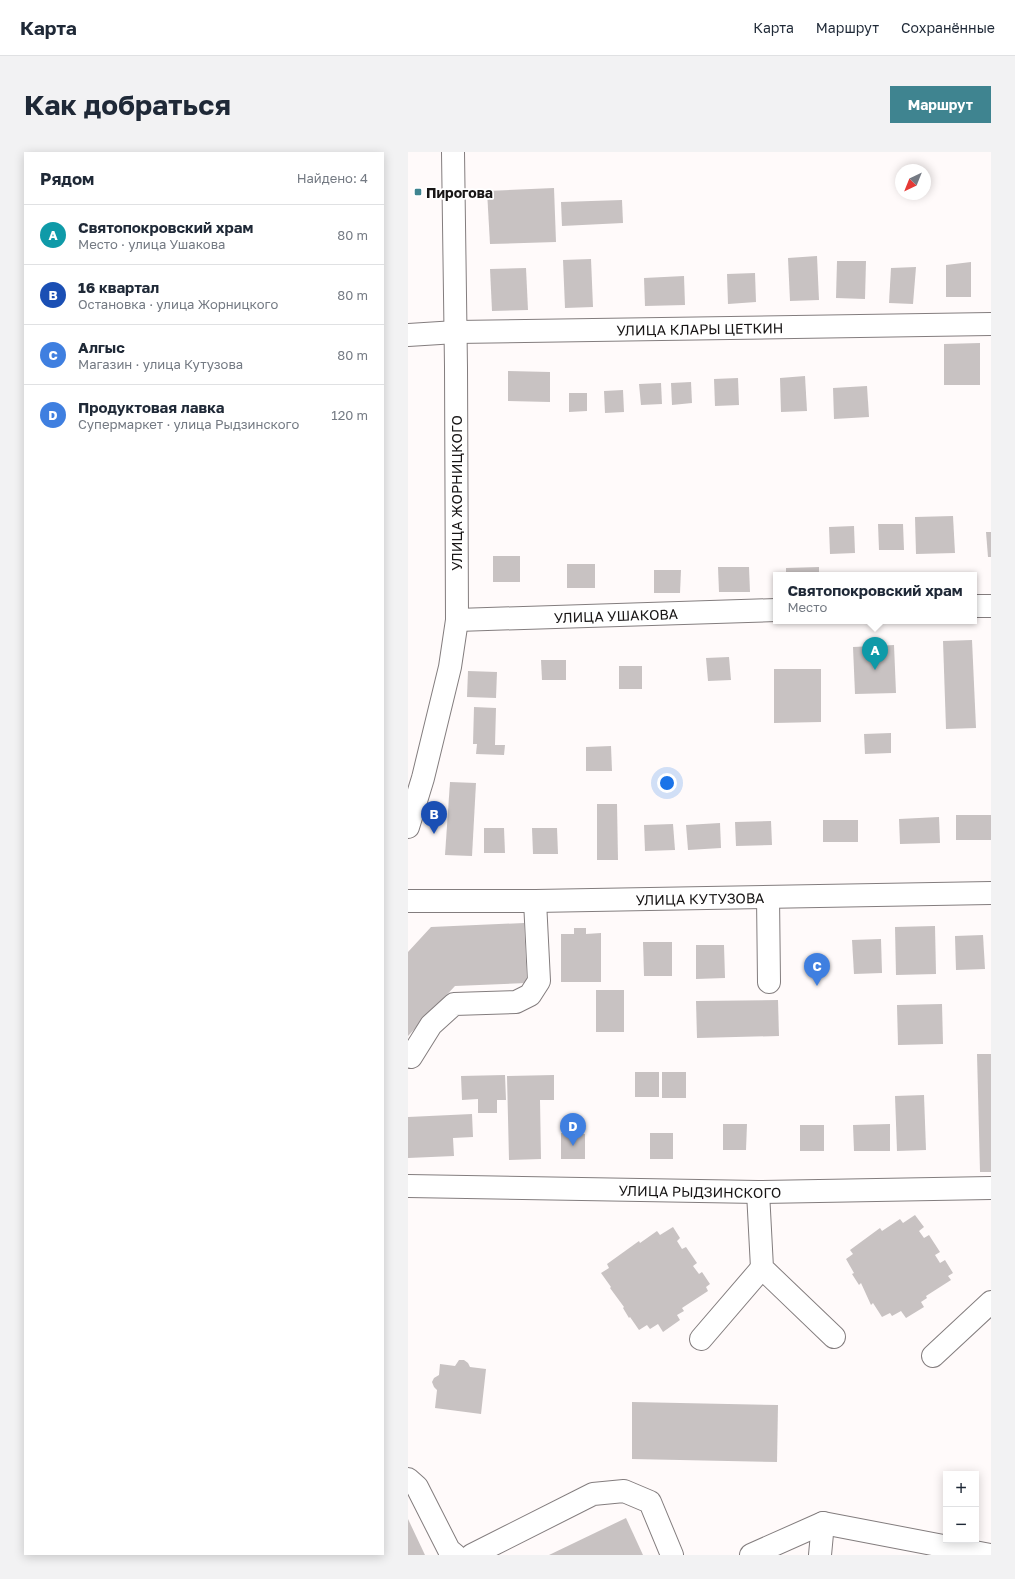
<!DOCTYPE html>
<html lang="ru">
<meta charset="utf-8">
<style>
:root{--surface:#fff;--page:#f2f2f3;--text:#1f2937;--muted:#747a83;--line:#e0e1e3;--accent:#3f8490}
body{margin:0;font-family:"Golos Text",sans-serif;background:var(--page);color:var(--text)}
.controls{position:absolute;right:12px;bottom:12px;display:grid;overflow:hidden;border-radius:0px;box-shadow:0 2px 10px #0003}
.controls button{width:36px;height:36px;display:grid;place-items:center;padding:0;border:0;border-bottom:1px solid var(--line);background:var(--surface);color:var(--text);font:20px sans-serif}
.compass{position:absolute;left:487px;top:12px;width:36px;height:36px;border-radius:50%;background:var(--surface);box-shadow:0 2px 10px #0003;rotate:223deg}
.you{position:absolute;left:259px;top:631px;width:14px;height:14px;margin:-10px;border:3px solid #fff;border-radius:50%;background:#1a73e8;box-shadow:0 0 0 6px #1a73e833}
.badge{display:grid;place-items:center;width:26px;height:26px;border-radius:50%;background:var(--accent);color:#fff;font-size:13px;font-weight:700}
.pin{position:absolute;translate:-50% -33px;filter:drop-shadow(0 1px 2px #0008)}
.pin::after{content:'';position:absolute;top:21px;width:14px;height:12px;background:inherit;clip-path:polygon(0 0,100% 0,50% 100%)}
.popup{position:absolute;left:365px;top:420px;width:204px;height:52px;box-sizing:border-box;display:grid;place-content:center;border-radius:0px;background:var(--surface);filter:drop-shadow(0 1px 3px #0005);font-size:13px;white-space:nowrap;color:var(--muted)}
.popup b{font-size:15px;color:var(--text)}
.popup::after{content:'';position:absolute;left:50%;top:100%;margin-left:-8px;border:8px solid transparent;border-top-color:var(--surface)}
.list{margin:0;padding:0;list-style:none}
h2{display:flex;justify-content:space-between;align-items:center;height:52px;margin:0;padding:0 16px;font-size:17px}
h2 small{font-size:13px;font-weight:400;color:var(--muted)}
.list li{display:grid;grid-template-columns:26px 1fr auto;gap:12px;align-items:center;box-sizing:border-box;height:60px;padding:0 16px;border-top:1px solid var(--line)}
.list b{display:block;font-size:15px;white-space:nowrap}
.list p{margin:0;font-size:13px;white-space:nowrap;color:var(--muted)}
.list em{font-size:13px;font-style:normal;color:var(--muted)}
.map{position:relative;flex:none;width:583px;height:1403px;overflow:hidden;border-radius:0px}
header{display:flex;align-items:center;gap:24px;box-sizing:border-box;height:56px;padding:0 20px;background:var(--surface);border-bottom:1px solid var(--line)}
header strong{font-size:19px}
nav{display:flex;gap:22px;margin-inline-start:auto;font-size:14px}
.intro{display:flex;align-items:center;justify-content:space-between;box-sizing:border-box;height:96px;padding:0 24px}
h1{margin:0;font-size:28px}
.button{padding:10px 18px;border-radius:0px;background:var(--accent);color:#fff;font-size:14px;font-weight:700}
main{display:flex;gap:24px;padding:0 24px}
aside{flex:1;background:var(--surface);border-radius:0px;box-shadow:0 2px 10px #0003}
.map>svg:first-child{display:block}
.building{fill:#c8c2c2}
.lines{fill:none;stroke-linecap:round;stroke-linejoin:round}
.minor-casing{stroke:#837d7e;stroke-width:24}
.major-casing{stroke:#837d7e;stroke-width:24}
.minor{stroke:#fff;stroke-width:22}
.major{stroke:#fff;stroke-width:22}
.poi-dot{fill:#3f8490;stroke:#fff;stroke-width:1.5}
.labels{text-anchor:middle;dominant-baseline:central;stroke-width:3.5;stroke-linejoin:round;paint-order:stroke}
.poi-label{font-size:14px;font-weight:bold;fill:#181616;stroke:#fff;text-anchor:start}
.street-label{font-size:14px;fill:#181616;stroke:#fff}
</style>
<header>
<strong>Карта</strong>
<nav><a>Карта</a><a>Маршрут</a><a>Сохранённые</a></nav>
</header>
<div class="intro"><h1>Как добраться</h1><a class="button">Маршрут</a></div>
<main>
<aside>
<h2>Рядом<small>Найдено: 4</small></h2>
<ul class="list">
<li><span class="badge" style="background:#0f9aa8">A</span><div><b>Святопокровский храм</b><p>Место · улица Ушакова</p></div><em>80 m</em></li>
<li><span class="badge" style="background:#1a4fb4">B</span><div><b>16 квартал</b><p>Остановка · улица Жорницкого</p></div><em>80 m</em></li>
<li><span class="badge" style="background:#3f7fe0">C</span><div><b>Алгыс</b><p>Магазин · улица Кутузова</p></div><em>80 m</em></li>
<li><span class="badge" style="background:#3f7fe0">D</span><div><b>Продуктовая лавка</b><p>Супермаркет · улица Рыдзинского</p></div><em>120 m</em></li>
</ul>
</aside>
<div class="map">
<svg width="583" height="1403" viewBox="0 0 583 1403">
<rect width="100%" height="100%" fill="#fffafa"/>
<!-- building -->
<g class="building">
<path d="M146,36L148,90L82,92L79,39Z"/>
<path d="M214,48L215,71L154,74L153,50Z"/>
<path d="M409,104L411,148L382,149L380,106Z"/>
<path d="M183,107L185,155L157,156L155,108Z"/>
<path d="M429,109H458L457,147L428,146Z"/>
<path d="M563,110V145H538V113Z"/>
<path d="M508,115L505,152L481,151L483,116Z"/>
<path d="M118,116L120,158L84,159L82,117Z"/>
<path d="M347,121L348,150L320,152L319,122Z"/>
<path d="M276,124L277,153L237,154L236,126Z"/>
<path d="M572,191V233H536V192Z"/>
<path d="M100,219L142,220V250L100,249Z"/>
<path d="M397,224L399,259L373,260L372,226Z"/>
<path d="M330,226L331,253L307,254L306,227Z"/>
<path d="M283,230L284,251L264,253L263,231Z"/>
<path d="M253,231L254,252L233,253L231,232Z"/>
<path d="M459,234L461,265L426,267L425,236Z"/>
<path d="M215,238L216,260L197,261L196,239Z"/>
<path d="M161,241H179V259L161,260Z"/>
<path d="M545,364L547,401L508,402L507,365Z"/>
<path d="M470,372H495L496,398H471Z"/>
<path d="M446,374L447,401L422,402L421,375Z"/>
<path d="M578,380H583V405H580Z"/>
<rect x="85" y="404" width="27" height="26"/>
<rect x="159" y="412" width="28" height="24"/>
<path d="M310,415H341L342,440H311Z"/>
<path d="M411,415V423H378V416Z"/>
<path d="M246,418H273L272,441H246Z"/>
<path d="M564,488L568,576L538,577L535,489Z"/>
<path d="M486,493L488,541L447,542L445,495Z"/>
<path d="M321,505L323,528L300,529L298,506Z"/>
<path d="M133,508H158V528H134Z"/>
<rect x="211" y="514" width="23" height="23"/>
<path d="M366,517H413V570L366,571Z"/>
<path d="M60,519L89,520L88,546L59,545Z"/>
<path d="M66,555L88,556L87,593H97L96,603L68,602L69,592H65Z"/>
<path d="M483,581V601L457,602L456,582Z"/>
<path d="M203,594L204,619H178V595Z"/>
<path d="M42,630L68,631L64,704L37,703Z"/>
<path d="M189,652H209L210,708H189Z"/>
<rect x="548" y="663" width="35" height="25"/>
<path d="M531,665L532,691L492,692L491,667Z"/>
<rect x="415" y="668" width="35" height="22"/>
<path d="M363,669L364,693L328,694L327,670Z"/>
<path d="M312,671L313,696L280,698L278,673Z"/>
<path d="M265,672L267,698L237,699L236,673Z"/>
<path d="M76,676H96L97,701H76Z"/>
<path d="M124,676H149L150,702H125Z"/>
<path d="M116,771L119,831L47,834L0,884V800L23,775Z"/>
<path d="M527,774L528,822L488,823L487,775Z"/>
<path d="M166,776H178V782L193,781V830H153V782H166Z"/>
<path d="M575,783L577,817L548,818L547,784Z"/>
<path d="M473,787L474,821L446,822L444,788Z"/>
<path d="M235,790H264V824H236Z"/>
<path d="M288,793H316L317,826L288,827Z"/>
<rect x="188" y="838" width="28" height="42"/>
<path d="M370,848L371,884L289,886L288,849Z"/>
<path d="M534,852L535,892L490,893L489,853Z"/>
<path d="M569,902H583V1020H572Z"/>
<rect x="227" y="920" width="24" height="25"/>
<rect x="254" y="920" width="24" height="26"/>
<path d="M97,923L98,948H89V961H70V947L54,948L53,924Z"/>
<path d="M146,923V948H132L133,1007L101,1008L99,924Z"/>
<path d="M516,943L518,998L489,999L487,944Z"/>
<path d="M64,962L65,985L45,986L46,1004L0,1006V965Z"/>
<path d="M315,972H339L338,998H315Z"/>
<path d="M482,972V999H446L445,973Z"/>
<rect x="392" y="973" width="24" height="26"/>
<path d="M153,981L177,982V1007H153Z"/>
<rect x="242" y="981" width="23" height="26"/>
<path d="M507,1063L516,1075L511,1079L516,1086L521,1083L532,1100L527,1103L532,1111L537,1108L545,1121L540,1124L543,1128L518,1144L519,1146L513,1150L516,1155L498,1166L493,1159L484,1164L482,1161L474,1165L465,1151L463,1153L453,1131L451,1133L444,1122L446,1121L438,1107L445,1102L442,1098L472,1076L474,1079L492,1067L495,1071Z"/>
<path d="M265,1075L272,1086L269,1089L274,1097L278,1095L289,1111L285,1114L291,1122L294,1120L302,1132L298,1135L300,1139L274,1156L276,1159L269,1163L272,1168L255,1180L250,1172L242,1177L239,1173L231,1178L222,1165L221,1166L215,1156L216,1155L202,1136L203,1135L193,1121L201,1116L199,1112L231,1089L232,1091L249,1079L252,1083Z"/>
<path d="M51,1208H56L60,1211L62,1215L78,1217L73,1262L27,1256L29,1238L26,1235L24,1230L26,1226L31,1223L32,1212L47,1214Z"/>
<path d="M224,1250L370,1253L369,1310L224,1307Z"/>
<path d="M218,1366L235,1403H141Z"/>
<path d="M0,1367L17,1403H0Z"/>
</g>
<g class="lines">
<defs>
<g id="minor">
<path id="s1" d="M0,183L48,180L583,172"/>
<path d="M566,454H583"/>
<path id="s2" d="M49,468L368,458"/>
<path d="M360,745L361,830"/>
<path id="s3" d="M0,749H127L583,741"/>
<path d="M3,905L23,873L46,852L108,850L122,843L131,829L127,749"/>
<path id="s4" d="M0,1034L350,1040L583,1036"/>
<path d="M350,1040L354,1116L426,1185"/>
<path d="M293,1187L354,1116"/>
<path d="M525,1204L583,1150"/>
<path d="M0,1327L9,1335L41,1398L47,1403"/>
<path d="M64,1403L185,1342L216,1339L242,1350L264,1403"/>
<path d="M343,1403L415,1371L582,1403"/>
<path d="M412,1403L415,1371"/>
</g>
<path id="major" d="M0,675L15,626L42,515L49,468L48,215L45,0"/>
</defs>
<!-- minor casing -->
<use href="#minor" class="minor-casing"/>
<!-- major casing -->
<use href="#major" class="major-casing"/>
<!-- minor -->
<use href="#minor" class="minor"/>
<!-- major -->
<use href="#major" class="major"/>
</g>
<!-- markers -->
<rect class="poi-dot" x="6" y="36" width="8" height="8" rx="2"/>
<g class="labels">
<!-- poi labels -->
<g class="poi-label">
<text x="18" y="40">Пирогова</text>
</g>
<!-- street labels -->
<g class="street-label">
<text stroke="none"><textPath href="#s1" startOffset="292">УЛИЦА КЛАРЫ ЦЕТКИН</textPath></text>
<text transform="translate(48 341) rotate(-90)">УЛИЦА ЖОРНИЦКОГО</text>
<text stroke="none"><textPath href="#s2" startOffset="159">УЛИЦА УШАКОВА</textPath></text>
<text stroke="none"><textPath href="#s3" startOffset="292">УЛИЦА КУТУЗОВА</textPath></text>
<text stroke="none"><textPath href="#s4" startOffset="292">УЛИЦА РЫДЗИНСКОГО</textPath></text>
</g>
</g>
</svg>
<div class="controls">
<button>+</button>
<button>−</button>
</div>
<svg class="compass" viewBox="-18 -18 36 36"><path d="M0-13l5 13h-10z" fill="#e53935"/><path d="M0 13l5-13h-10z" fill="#747a83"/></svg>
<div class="you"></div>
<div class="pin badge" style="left:467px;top:518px;background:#0f9aa8">A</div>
<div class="popup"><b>Святопокровский храм</b>Место</div>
<div class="pin badge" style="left:26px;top:682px;background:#1a4fb4">B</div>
<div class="pin badge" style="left:409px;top:834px;background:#3f7fe0">C</div>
<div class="pin badge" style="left:165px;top:994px;background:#3f7fe0">D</div>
</div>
</main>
